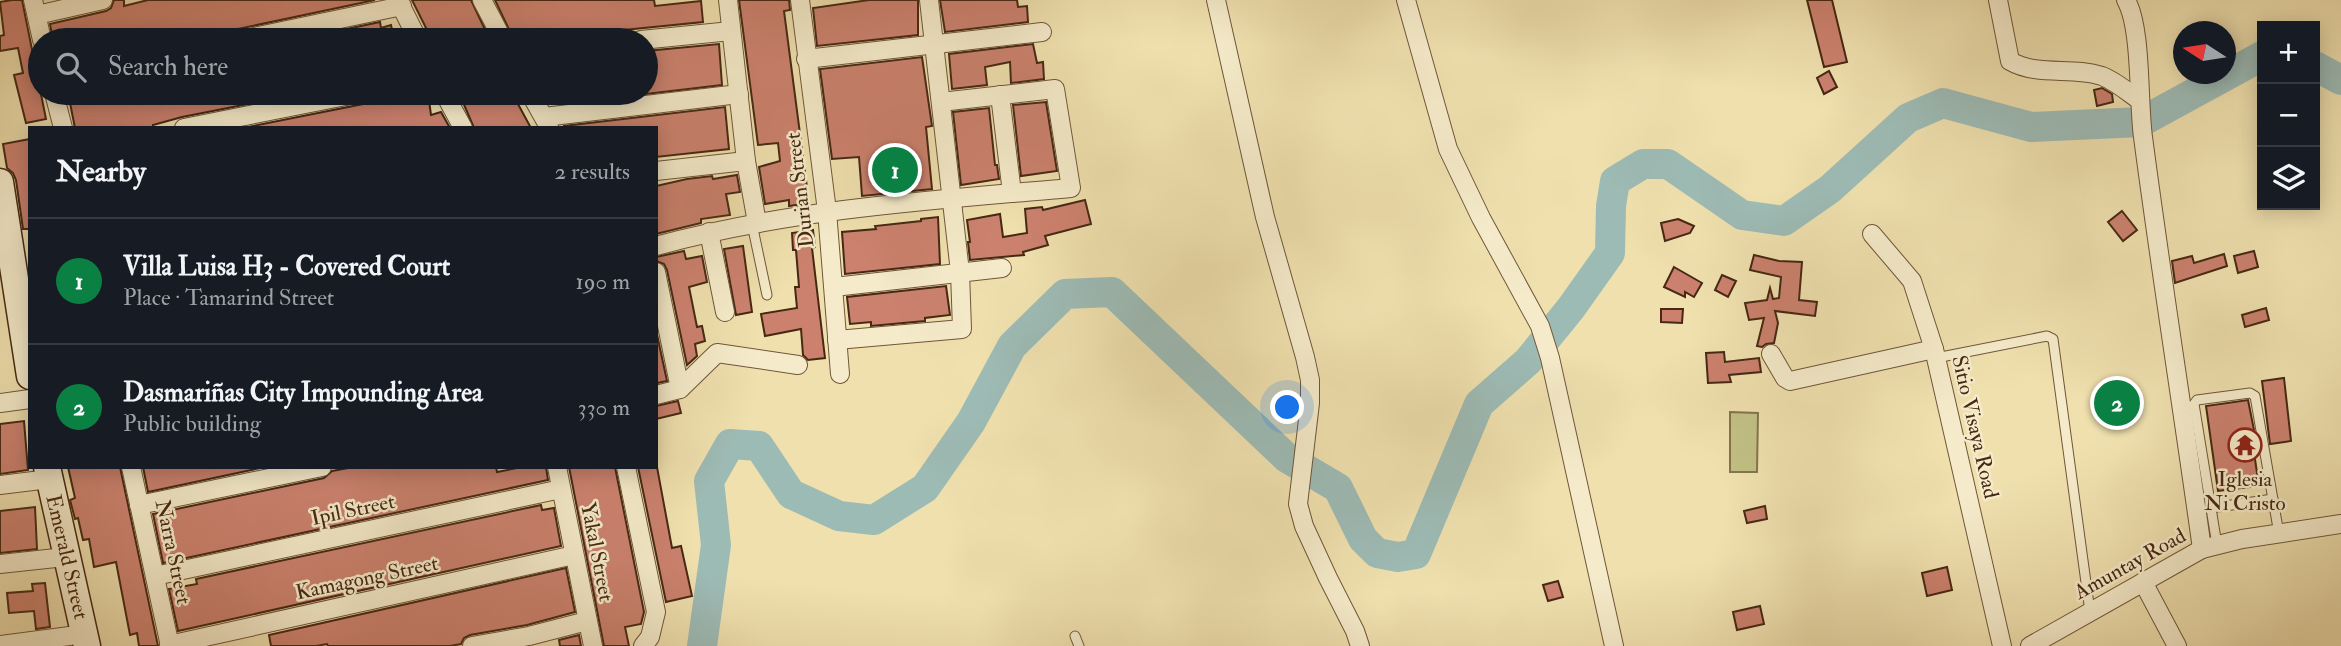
<!DOCTYPE html>
<meta charset="utf-8">
<style>
:root{--surface:#171b24;--page:#242831;--text:#f1f3f6;--muted:#9ea1a6;--line:#363941;--accent:#0b8043}
body{margin:0;font-family:"IM FELL Double Pica",serif;background:var(--page);color:var(--text)}
.controls{position:absolute;right:21px;top:21px;display:grid;overflow:hidden;border-radius:0px;box-shadow:0 4px 18px #0003}
.controls button{width:63px;height:63px;display:grid;place-items:center;padding:0;border:0;border-bottom:2px solid var(--line);background:var(--surface);color:var(--text);font:35px sans-serif}
.compass{position:absolute;left:2173px;top:21px;width:63px;height:63px;border-radius:50%;background:var(--surface);box-shadow:0 4px 18px #0003;rotate:282deg}
.you{position:absolute;left:1288px;top:408px;width:24px;height:24px;margin:-18px;border:5px solid #fff;border-radius:50%;background:#1a73e8;box-shadow:0 0 0 10px #1a73e833}
.badge{display:grid;place-items:center;width:46px;height:46px;border-radius:50%;background:var(--accent);color:#fff;font-size:23px;font-weight:700}
.pin{position:absolute;translate:-50% -50%;border:4px solid #fff;box-shadow:0 2px 7px #0006}
.list{margin:0;padding:0;list-style:none}
h2{display:flex;justify-content:space-between;align-items:center;height:91px;margin:0;padding:0 28px;font-size:30px}
h2 small{font-size:23px;font-weight:400;color:var(--muted)}
.list li{display:grid;grid-template-columns:46px 1fr auto;gap:21px;align-items:center;box-sizing:border-box;height:126px;padding:0 28px;border-top:2px solid var(--line)}
.list b{display:block;font-size:26px;white-space:nowrap}
.list p{margin:0;font-size:23px;white-space:nowrap;color:var(--muted)}
.list em{font-size:23px;font-style:normal;color:var(--muted)}
.icon{flex:none;width:38px;height:38px;fill:none;stroke:currentColor;stroke-width:2;stroke-linecap:round;stroke-linejoin:round}
.map{position:relative;flex:none;width:2341px;height:646px;overflow:hidden}
.search{position:absolute;background:var(--surface);box-shadow:0 4px 18px #0003;left:28px;top:28px;width:630px;height:77px;display:flex;align-items:center;gap:18px;box-sizing:border-box;padding:0 24px;border-radius:38px;color:var(--muted);font-size:26px}
.panel{position:absolute;background:var(--surface);box-shadow:0 4px 18px #0003;left:28px;top:126px;width:630px;height:343px;border-radius:0px}
.map>svg:first-child{display:block}
.green{fill:#c1c085;stroke:#84744c;stroke-width:2}
.lines{fill:none;stroke-linecap:round;stroke-linejoin:round}
.river{stroke:#9dbbb5;stroke-width:30}
.building{fill:#cb816e;stroke:#462813;stroke-width:2}
.lane-casing{stroke:#70563a;stroke-width:11}
.street-casing{stroke:#70563a;stroke-width:20}
.secondary-casing{stroke:#462813;stroke-width:29}
.lane{stroke:#f5ebca;stroke-width:9}
.street{stroke:#f5ebca;stroke-width:18}
.secondary{stroke:#f5ebca;stroke-width:26}
.labels{text-anchor:middle;dominant-baseline:central;stroke-width:5;stroke-linejoin:round;paint-order:stroke}
.street-label{font-size:21px;fill:#462813;stroke:#f5ebca}
.poi-label{font-size:21px;fill:#462813;stroke:#f5ebca}
</style>
<div class="map">
<svg width="2341" height="646" viewBox="0 0 2341 646">
<rect width="100%" height="100%" fill="#efe0ae"/>
<filter id="stains"><feTurbulence type="fractalNoise" baseFrequency=".00286" numOctaves="4"/><feColorMatrix values="0 0 0 0 .2 0 0 0 0 .09 0 0 0 0 .02 0 0 0 .5 -.17"/></filter>
<radialGradient id="worn" r=".72"><stop offset=".6" stop-color="#630" stop-opacity="0"/><stop offset="1" stop-color="#630" stop-opacity=".3"/></radialGradient>
<!-- green -->
<path class="green" d="M1730,412L1758,413L1757,472H1730Z"/>
<g class="lines">
<!-- river -->
<g class="river">
<path d="M2315,66L2341,80"/>
<path d="M702,646L716,545L709,481L730,444L759,446L791,494L839,516L874,520L925,488L971,422L1012,346L1065,294L1112,292L1287,458L1338,488L1363,539L1377,553L1398,557L1416,554L1479,404L1528,361L1571,308L1610,253L1611,206L1615,181L1643,164H1668L1742,215L1784,221L1830,189L1908,118L1943,103L2031,127L2141,122L2262,56"/>
</g>
</g>
<!-- building -->
<g class="building">
<path d="M12,0H22L46,119L26,123L14,75L23,73L18,48L0,51V36L4,35L0,2Z"/>
<path d="M114,0H124V6L148,0H375L238,29L232,32L229,39L223,40H53L50,24L106,11L111,8Z"/>
<path d="M412,0H471L490,40H432Z"/>
<path d="M495,0H654L655,6L701,1L703,22L574,35L573,32L514,40Z"/>
<path d="M739,0H789L790,10L784,11L809,203L789,206V200L765,204L759,167L780,161L778,143L758,145Z"/>
<path d="M869,0H918V35L817,46L813,8Z"/>
<path d="M940,0H1017L1018,7L1027,6L1028,22L945,32Z"/>
<path d="M1807,0H1832L1847,62L1824,67Z"/>
<path d="M380,22L381,28L391,25L394,40H294Z"/>
<path d="M719,44L722,85L561,104L560,93H646V51Z"/>
<path d="M1033,44L1037,63L1043,62L1044,79L1011,83L1010,62L985,67L987,85L952,89L949,54Z"/>
<path d="M922,57L932,126L926,127L932,189L862,196L859,157L832,159L820,69Z"/>
<path d="M1829,71L1837,87L1824,94L1817,78Z"/>
<path d="M2102,88L2112,94L2113,102L2097,106L2094,90Z"/>
<path d="M68,93H172L175,103L214,93H304L182,117L153,125V128H75Z"/>
<path d="M398,93H428L431,115L441,112L450,128L248,127L363,104L372,97Z"/>
<path d="M459,93H512L531,128H474Z"/>
<path d="M1046,102L1057,171L1021,176L1013,105Z"/>
<path d="M725,107L729,149L656,157V128H564V126Z"/>
<path d="M989,108L995,165H997L999,179L961,185L953,112Z"/>
<path d="M30,139V229H23L16,180L13,173L7,168L3,144Z"/>
<path d="M737,175L740,192L726,194L730,215L701,219V223L656,234V186L687,179L712,176L713,179Z"/>
<path d="M1085,200L1091,224L1045,236L1048,245L1023,252L1024,255L970,260L968,242H970L967,220L1000,214L1003,237L1027,233L1025,209L1042,207L1043,210Z"/>
<path d="M2122,211L2137,230L2123,241L2108,222Z"/>
<path d="M938,217L940,264L845,274L842,232L876,229L875,226L921,221V219Z"/>
<path d="M1678,219L1694,226L1690,233L1665,241L1661,223Z"/>
<path d="M813,230L815,247L812,248L825,358L808,360L803,355L801,329L765,336L761,314L797,308L795,287H799L796,250H793L792,233Z"/>
<path d="M743,246L752,312L736,315L724,249Z"/>
<path d="M684,251L686,259L702,256L707,282L689,287L697,327L702,326L705,341L695,344L697,356L687,365L667,270L664,264L656,261V257Z"/>
<path d="M2254,251L2258,267L2238,273L2234,256Z"/>
<path d="M2224,254L2227,266L2175,283L2172,261L2192,256L2194,263Z"/>
<path d="M1754,255L1779,261L1802,262L1799,300L1817,302L1815,316L1775,311L1778,323L1774,343L1766,344L1762,347L1757,346L1764,318L1749,320L1745,303L1767,300L1770,288L1773,299L1779,298L1781,277L1750,270Z"/>
<path d="M1674,267L1702,283L1694,297L1685,292V297L1664,287Z"/>
<path d="M1722,275L1736,281L1728,297L1715,290Z"/>
<path d="M946,286L950,315L925,318V321L871,326V322L850,324L847,297Z"/>
<path d="M2266,308L2269,320L2245,327L2242,315Z"/>
<path d="M1661,309H1683L1682,323L1661,322Z"/>
<path d="M656,330L667,381L657,383L656,380Z"/>
<path d="M1724,352L1725,362L1759,358L1761,372L1729,375L1731,382L1708,383L1706,353Z"/>
<path d="M2284,378L2291,441L2270,444L2262,381Z"/>
<path d="M2248,400L2257,445L2253,446L2259,486L2218,491L2206,406Z"/>
<path d="M678,401L681,413L656,419V406Z"/>
<path d="M24,421L28,470L0,474V424Z"/>
<path d="M68,467H120L158,646H139L137,633L130,635L116,562L94,567L89,539L83,540L78,518L75,519L70,500L75,498Z"/>
<path d="M143,467H265L148,492Z"/>
<path d="M354,467H496L497,472L522,467H546L548,480L163,563L153,514L324,478L332,471Z"/>
<path d="M569,467H615L644,612L641,624L625,627L629,646H604Z"/>
<path d="M638,467H657L672,548L681,546L692,596L666,602Z"/>
<path d="M541,505L542,510L554,508L561,546L178,631L169,589L197,584L196,579Z"/>
<path d="M1765,506L1767,519L1747,523L1744,511Z"/>
<path d="M35,507L37,549L0,553V511Z"/>
<path d="M1947,567L1952,590L1927,596L1922,573Z"/>
<path d="M566,568L575,612L527,625L470,635L464,638L461,644L450,646H328L327,644L316,646H271L269,635Z"/>
<path d="M1558,581L1563,597L1548,601L1543,585Z"/>
<path d="M45,583L50,627L36,629L34,611L9,613L7,593L33,591L32,584Z"/>
<path d="M1760,606L1764,624L1737,630L1733,612Z"/>
<path d="M579,635L581,646H560L559,640Z"/>
</g>
<g class="lines">
<defs>
<g id="lane">
<path d="M752,224L767,295"/>
<path d="M1936,358L2047,336L2053,339L2090,612"/>
<path d="M2211,508L2273,499"/>
<path d="M2217,545L2194,404L2197,400L2250,393L2255,396L2279,534"/>
<path d="M1075,636L1079,646"/>
</g>
<g id="street">
<path d="M33,0L42,40"/>
<path d="M398,0L418,40"/>
<path d="M482,0L503,40"/>
<path d="M728,0L746,161L757,223"/>
<path d="M800,0L827,211L840,374"/>
<path d="M1216,0L1265,217L1305,357L1310,380V403L1298,504L1304,526L1328,578L1355,631L1360,646"/>
<path d="M1406,0L1448,149L1481,218L1540,326L1550,358L1614,646"/>
<path d="M1998,0L2010,61C2038,77 2072,66 2102,76C2115,81 2128,92 2139,100"/>
<path d="M2126,0C2142,28 2138,101 2143,137C2161,274 2183,412 2202,549"/>
<path d="M37,15L103,0"/>
<path d="M240,40L402,6"/>
<path d="M641,40L731,31"/>
<path d="M806,59L1042,32"/>
<path d="M54,93L63,128"/>
<path d="M444,93L463,128"/>
<path d="M530,93L549,127"/>
<path d="M1000,95L1012,193"/>
<path d="M544,117L739,94"/>
<path d="M184,128L361,93"/>
<path d="M656,171L746,161"/>
<path d="M709,232L725,312"/>
<path d="M1872,234L1912,281L1934,349L2002,646"/>
<path d="M656,246C792,209 932,200 1071,188L1055,89L941,102"/>
<path d="M656,272L680,389"/>
<path d="M834,287L1002,268"/>
<path d="M837,340L962,329L960,272L929,0"/>
<path d="M1771,354L1785,378L1790,381L1934,349"/>
<path d="M656,395L680,389L717,353L798,365"/>
<path d="M0,403L30,399"/>
<path d="M131,467L170,646"/>
<path d="M557,467L593,646"/>
<path d="M626,467L656,612L650,637L643,646"/>
<path d="M0,485L49,479"/>
<path d="M139,505L322,467"/>
<path d="M0,564L65,557"/>
<path d="M155,576L561,489"/>
<path d="M2143,582L2177,646"/>
<path d="M0,645L85,634"/>
<path d="M169,645L574,555"/>
<path d="M472,646L529,636L587,621"/>
<path d="M2030,646L2202,549L2242,539L2341,524"/>
</g>
<g id="secondary">
<path d="M0,182L30,376"/>
<path d="M47,467L87,646"/>
</g>
</defs>
<!-- lane casing -->
<use href="#lane" class="lane-casing"/>
<!-- street casing -->
<use href="#street" class="street-casing"/>
<!-- secondary casing -->
<use href="#secondary" class="secondary-casing"/>
<!-- lane -->
<use href="#lane" class="lane"/>
<!-- street -->
<use href="#street" class="street"/>
<!-- secondary -->
<use href="#secondary" class="secondary"/>
</g>
<!-- icons -->
<defs>
<symbol id="temple-ring" viewBox="-11 -11 22 22"><circle r="9.5" fill="#f5ebca" stroke="#8f2418" stroke-width="1.5"/><path d="M0-6L5-2H3V0L6.5 2.5H4V6H1.5V3h-3V6H-4V2.5H-6.5L-3 0V-2H-5Z" fill="#8f2418"/></symbol>
</defs>
<g fill-rule="evenodd">
<use href="#temple-ring" x="2226" y="426" width="38" height="38"/>
</g>
<g class="labels">
<!-- street labels -->
<g class="street-label">
<text transform="translate(800 190) rotate(-97)">Durian Street</text>
<text transform="translate(1975 427) rotate(77)">Sitio Visaya Road</text>
<text transform="translate(353 510) rotate(-12)">Ipil Street</text>
<text transform="translate(173 552) rotate(78)">Narra Street</text>
<text transform="translate(597 552) rotate(79)">Yakal Street</text>
<text transform="translate(67 557) rotate(77)">Emerald Street</text>
<text transform="translate(2130 564) rotate(-29)">Amuntay Road</text>
<text transform="translate(367 578) rotate(-12)">Kamagong Street</text>
</g>
<!-- poi labels -->
<g class="poi-label">
<text x="2245" y="479">Iglesia<tspan x="2245" dy="24">Ni Cristo</tspan></text>
</g>
</g>
<rect width="100%" height="100%" filter="url(#stains)"/>
<rect width="100%" height="100%" fill="url(#worn)"/>
</svg>
<div class="controls">
<button>+</button>
<button>−</button>
<button><svg class="icon" aria-label="layers" viewBox="0 0 24 24"><path d="M12 4l9 5-9 5-9-5zM3 14l9 5 9-5"/></svg></button>
</div>
<svg class="compass" viewBox="-18 -18 36 36"><path d="M0-13l5 13h-10z" fill="#e53935"/><path d="M0 13l5-13h-10z" fill="#9ea1a6"/></svg>
<div class="you"></div>
<div class="pin badge" style="left:895px;top:170px">1</div>
<div class="pin badge" style="left:2117px;top:403px">2</div>
<div class="search"><svg class="icon" aria-label="search" viewBox="0 0 24 24"><circle cx="10" cy="10" r="6"/><path d="M15 15l6 6"/></svg>Search here</div>
<section class="panel">
<h2>Nearby<small>2 results</small></h2>
<ul class="list">
<li><span class="badge">1</span><div><b>Villa Luisa H3 - Covered Court</b><p>Place · Tamarind Street</p></div><em>190 m</em></li>
<li><span class="badge">2</span><div><b>Dasmariñas City Impounding Area</b><p>Public building</p></div><em>330 m</em></li>
</ul>
</section>
</div>
